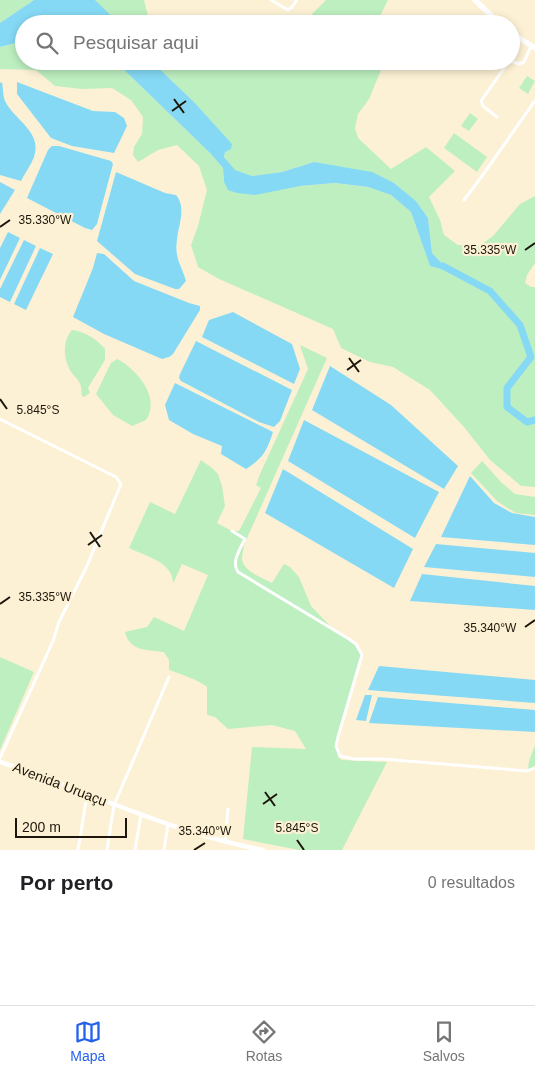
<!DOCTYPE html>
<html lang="pt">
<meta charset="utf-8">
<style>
:root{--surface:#fff;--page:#f2f2f2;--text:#202124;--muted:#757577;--line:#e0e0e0;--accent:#2563eb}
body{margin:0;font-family:Helvetica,sans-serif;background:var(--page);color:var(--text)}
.scale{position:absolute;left:15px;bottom:12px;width:112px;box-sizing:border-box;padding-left:5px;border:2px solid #1c170a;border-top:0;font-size:14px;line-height:18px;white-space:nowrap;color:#1c170a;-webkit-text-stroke:4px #fdf1d5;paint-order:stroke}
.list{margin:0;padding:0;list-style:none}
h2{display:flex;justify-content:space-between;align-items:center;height:65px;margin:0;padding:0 20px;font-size:21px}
h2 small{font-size:16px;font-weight:400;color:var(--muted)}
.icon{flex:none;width:28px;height:28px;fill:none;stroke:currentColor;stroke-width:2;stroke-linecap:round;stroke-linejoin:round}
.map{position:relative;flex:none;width:535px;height:850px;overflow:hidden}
.search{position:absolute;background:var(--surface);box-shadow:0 2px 8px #0003;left:15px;right:15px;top:15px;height:55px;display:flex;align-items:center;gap:12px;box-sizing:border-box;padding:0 18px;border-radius:28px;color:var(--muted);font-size:19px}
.sheet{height:155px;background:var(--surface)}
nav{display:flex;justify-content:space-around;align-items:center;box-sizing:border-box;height:70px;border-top:1px solid var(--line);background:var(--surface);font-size:14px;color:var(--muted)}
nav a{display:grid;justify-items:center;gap:2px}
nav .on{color:var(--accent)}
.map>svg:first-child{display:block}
.green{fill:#bdefc0}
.water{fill:#85d9f5}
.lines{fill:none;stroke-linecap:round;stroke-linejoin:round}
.river{stroke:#85d9f5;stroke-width:7}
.minor{stroke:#fff;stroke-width:3}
.tertiary{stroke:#fff;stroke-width:4.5}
.primary{stroke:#fff;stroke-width:5.5}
.ticks{fill:none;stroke:#1c170a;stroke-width:2}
.labels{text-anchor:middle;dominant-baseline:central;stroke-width:4.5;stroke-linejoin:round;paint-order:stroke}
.street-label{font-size:14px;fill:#1c170a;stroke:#fdf1d5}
.ticks-label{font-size:12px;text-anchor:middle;fill:#1c170a;stroke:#fdf1d5;stroke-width:4.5;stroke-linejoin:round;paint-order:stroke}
</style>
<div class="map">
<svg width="535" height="850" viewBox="0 0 535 850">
<rect width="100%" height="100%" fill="#fdf1d5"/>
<!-- green -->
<g class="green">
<path d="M0,0H34L0,23Z"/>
<path d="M95,0H144L150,24H120Z"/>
<path d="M326,0H388L376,24H313L311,15Z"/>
<path d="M24,41V61H115L211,154L223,168L224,182L300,186L335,183L368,187L391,195L411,212L430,266L448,270L432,253L428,218L416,201L394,183L314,162L282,172L252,176L234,170L224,157L225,152L192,100L151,61H198L204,64L211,61H268L280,68L308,61H374L381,70L369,99L358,114L355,128L358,138L391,169L426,147L455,171L429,197L440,220L444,235L458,245L479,246L493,236L520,204L535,196V263L527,275L525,283L531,287H535V487L521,486L490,460L464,427L430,390L393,367L370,362L341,348L333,329L219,279L198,267L191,245L198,226L207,190L199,166L177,145L158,150L138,162L133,155L134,147L142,134L143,117L131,100L112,88L82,89L55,86L36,70L0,69V47Z"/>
<path d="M527,76L535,81L528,94L519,88Z"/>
<path d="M470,113L478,119L469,131L461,126Z"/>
<path d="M454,133L487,157L477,172L444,148Z"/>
<path d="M72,330C84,331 98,340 105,349V360L88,388L90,393L84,397L82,396C81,392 82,387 80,384C78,378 71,374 69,368C63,356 63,340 72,330Z"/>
<path d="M300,345L327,358L244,545C244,549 242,554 242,558C242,571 263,578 272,583L284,564L290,567L299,577L311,606L332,628L356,644L362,655L336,746L338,757L342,760L387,762L342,850H299L243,839L252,747L306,749L295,731L272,725L228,729L215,717L207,715V687C199,680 180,674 169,670V660L164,652C148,650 129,651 125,632L147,627L154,617L184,631L208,575L182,564L173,584C174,562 145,556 129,548L150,502L175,514L201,460L212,468L218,474L222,486L225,506L217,523L232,531H239L261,488L256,485L260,474L308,369Z"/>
<path d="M117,359C137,369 161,398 146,420L132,426L113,415L96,394L111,363Z"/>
<path d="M482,461L501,482L515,494L535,497V515L516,513L509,509L497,501L471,473Z"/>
<path d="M0,657L34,672L0,750Z"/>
<path d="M535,745V765L531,769H528L529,761Z"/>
</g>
<!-- water -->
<g class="water">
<path d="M34,0H95L120,24H24V41L0,47V23Z"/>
<path d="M115,61H151L192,100L232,144L231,149L225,152L224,157L235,170L252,176L282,172L314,162L372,172L394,183L416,201L428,218L432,253L449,271L430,266L411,212L391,195L368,187L335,183L300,186L255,195L237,193L228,190L224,182L223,168L211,154Z"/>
<path d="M2,82C3,88 3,96 5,101C14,120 43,132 34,157C31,165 25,173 21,181L0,175V83Z"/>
<path d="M17,82L93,111L115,112L124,118L127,126L114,153L72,146L51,138L17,94Z"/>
<path d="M52,146H59L111,161L113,164L97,224L92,230L85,228L27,198L48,150Z"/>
<path d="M116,172L165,193L176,195C187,208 178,226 177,240C174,258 182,266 186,281L179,289H175L135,274L97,241Z"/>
<path d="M0,182L15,190L0,214Z"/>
<path d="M8,232L20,238L0,280V248Z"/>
<path d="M24,240L36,246L10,302L0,297V289Z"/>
<path d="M40,248L53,254L26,310L14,304Z"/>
<path d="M97,253L104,254L134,281L189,303L200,306V310L173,354L169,357L162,359L104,334L73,317L93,268Z"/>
<path d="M233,312L292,344L300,369L294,384L202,337L209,320Z"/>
<path d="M196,341L292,390L280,421L274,427L259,422L181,381L179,378L180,374Z"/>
<path d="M330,366L391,405L458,466L444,489L312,410Z"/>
<path d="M175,383L273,432C267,451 263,458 246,469L221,454L222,446L193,434L169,420L165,405Z"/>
<path d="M304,420L439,492L415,538L288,461Z"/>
<path d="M283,469L413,549L394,588L265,513Z"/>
<path d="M470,476L494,503L512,513L535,517V545L441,537Z"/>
<path d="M436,544L535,553V577L424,567Z"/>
<path d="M422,574L535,586V610L410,601Z"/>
<path d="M379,666L535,680V703L368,690Z"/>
<path d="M365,695H372L366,721L356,720Z"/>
<path d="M378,697L535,710V732L369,723Z"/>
</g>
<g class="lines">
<!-- river -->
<path class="river" d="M443,266L490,291L520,325L531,357L507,388V407L527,422L535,420"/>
<!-- minor -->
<g class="minor">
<path d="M271,0L288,10L292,7L297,0"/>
<path d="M511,61L519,64L524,62L531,46"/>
<path d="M497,117L483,106L481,101L509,61"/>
<path d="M464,200C489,168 511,134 535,101"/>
<path d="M0,419L116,477L121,484L87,566L59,622L53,641L0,758"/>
<path d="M232,531L245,539C240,549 231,562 238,572L349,639L356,644L362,655L338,737L336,746L340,756L354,759H383L527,771L535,768"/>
<path d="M225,842L228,809"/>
<path d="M78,850L87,795"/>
<path d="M107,850L114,805L169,677"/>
<path d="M135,850L141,815"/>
<path d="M164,850L168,824"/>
</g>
<!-- tertiary -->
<path class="tertiary" d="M0,762C88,791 172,833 263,850"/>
<!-- primary -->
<g class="primary">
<path d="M475,0L500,24"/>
<path d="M511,33L535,48"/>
</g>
</g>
<!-- ticks -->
<path class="ticks" d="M174,99L184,113M172,111L186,101M0,227L10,220M525,250L535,243M349,358L359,372M347,370L361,360M0,399L7,409M90,532L100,547M88,545L102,535M0,604L10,597M525,627L535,620M265,792L275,806M263,804L277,794M297,840L304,850M194,850L205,843"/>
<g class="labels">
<!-- street labels -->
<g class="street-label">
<text transform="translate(60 784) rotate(21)">Avenida Uruaçu</text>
</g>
</g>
<g class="ticks-label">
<text x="45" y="224">35.330°W</text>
<text x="490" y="254">35.335°W</text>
<text x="38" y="414">5.845°S</text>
<text x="45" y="601">35.335°W</text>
<text x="490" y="632">35.340°W</text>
<text x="297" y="832">5.845°S</text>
<text x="205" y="835">35.340°W</text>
</g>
</svg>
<div class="scale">200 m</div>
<div class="search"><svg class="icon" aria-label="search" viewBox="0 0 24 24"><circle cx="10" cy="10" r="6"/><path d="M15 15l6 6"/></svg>Pesquisar aqui</div>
</div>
<section class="sheet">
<h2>Por perto<small>0 resultados</small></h2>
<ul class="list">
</ul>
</section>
<nav>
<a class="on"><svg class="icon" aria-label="map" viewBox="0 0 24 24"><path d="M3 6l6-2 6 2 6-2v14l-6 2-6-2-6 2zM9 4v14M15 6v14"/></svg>Mapa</a>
<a><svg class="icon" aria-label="directions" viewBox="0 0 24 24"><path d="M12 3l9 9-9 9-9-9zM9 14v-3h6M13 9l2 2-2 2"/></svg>Rotas</a>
<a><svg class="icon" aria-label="saved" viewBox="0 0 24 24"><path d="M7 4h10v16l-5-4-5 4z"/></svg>Salvos</a>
</nav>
